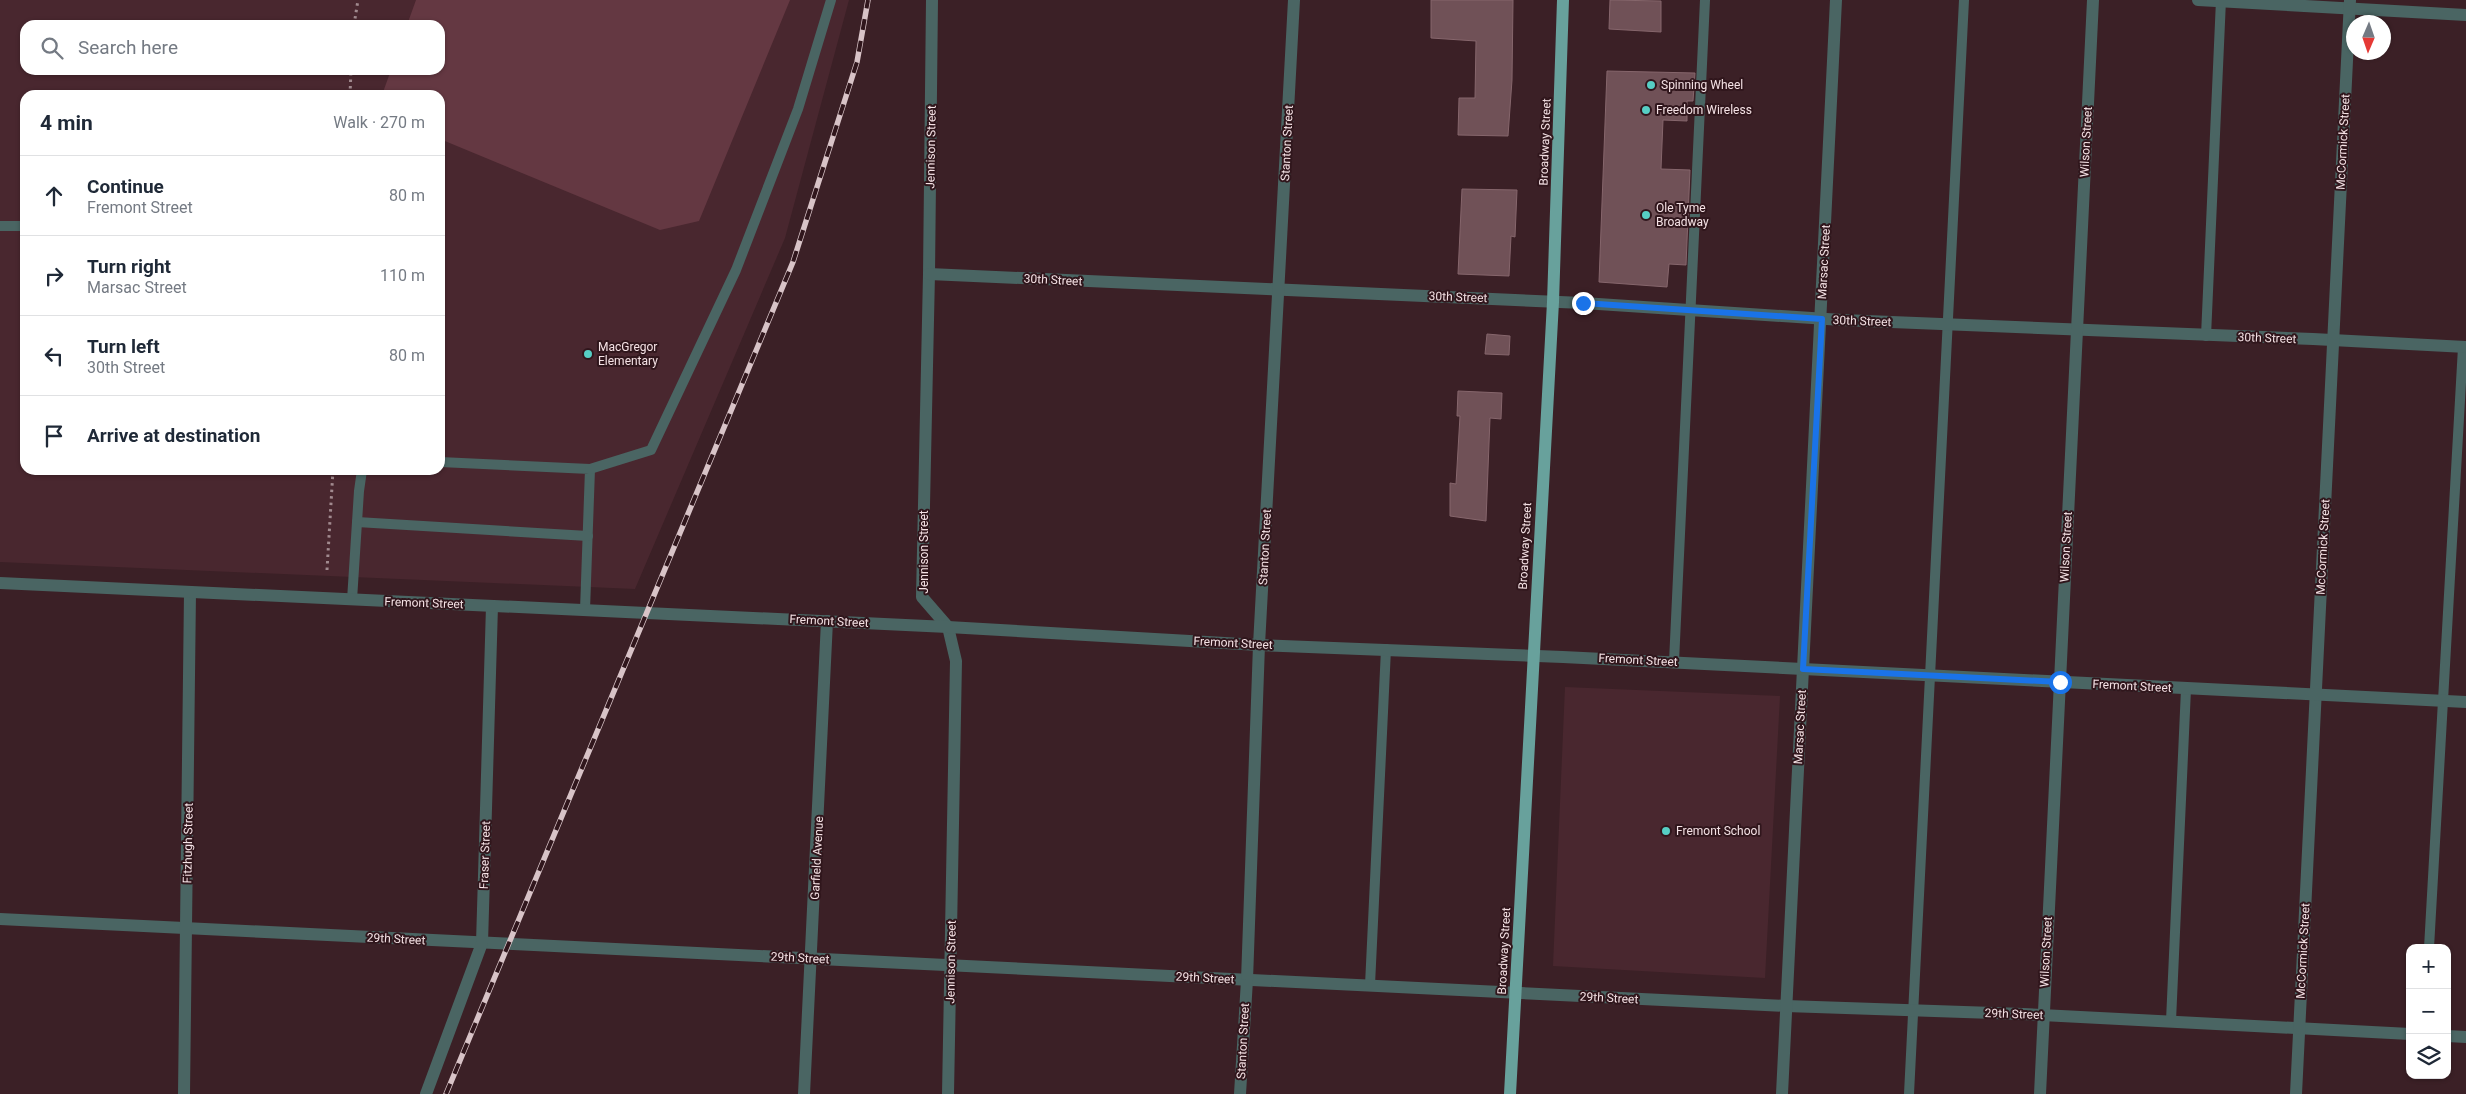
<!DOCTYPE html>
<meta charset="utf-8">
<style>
:root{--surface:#fff;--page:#f6f6f7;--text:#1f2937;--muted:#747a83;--line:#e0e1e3}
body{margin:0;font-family:Roboto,sans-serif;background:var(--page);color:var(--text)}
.controls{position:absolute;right:15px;bottom:15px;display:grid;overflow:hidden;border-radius:10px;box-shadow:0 1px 4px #0004}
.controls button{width:45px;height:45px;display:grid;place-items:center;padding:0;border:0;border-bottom:1px solid var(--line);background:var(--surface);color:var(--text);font:25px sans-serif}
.compass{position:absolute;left:2346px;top:15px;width:45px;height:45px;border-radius:50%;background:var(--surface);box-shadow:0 1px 4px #0004;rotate:182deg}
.stop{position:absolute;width:15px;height:15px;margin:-11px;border:4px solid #1a73e8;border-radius:50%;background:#fff}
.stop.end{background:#1a73e8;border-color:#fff;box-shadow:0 1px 5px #0008}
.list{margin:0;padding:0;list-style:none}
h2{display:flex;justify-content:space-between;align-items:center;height:65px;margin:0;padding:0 20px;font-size:21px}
h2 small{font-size:16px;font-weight:400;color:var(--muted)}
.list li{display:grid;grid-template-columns:32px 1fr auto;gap:15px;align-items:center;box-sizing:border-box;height:80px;padding:0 20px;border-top:1px solid var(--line)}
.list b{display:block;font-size:19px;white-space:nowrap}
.list p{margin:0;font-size:16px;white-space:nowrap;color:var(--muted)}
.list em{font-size:16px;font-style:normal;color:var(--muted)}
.icon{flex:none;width:28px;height:28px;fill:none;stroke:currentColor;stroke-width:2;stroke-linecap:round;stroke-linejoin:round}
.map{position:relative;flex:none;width:2466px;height:1094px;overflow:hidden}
.search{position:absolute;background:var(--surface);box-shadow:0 1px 4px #0004;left:20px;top:20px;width:425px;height:55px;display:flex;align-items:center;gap:12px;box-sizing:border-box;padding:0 18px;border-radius:15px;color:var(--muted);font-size:19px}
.panel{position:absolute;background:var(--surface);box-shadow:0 1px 4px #0004;left:20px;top:90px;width:425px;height:385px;border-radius:15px}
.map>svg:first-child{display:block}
.built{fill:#49272f;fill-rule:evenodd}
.park{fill:#643842}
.building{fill:#705157;stroke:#86666c}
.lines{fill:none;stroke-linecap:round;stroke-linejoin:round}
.path{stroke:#a18a8f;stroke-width:3;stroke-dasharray:2.5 4;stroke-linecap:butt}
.service{stroke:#4a6563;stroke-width:10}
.minor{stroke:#4a6563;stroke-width:12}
.tertiary{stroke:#4a6563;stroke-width:12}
.primary{stroke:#68a19c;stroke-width:12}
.rail-casing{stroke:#d8c3c7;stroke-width:5.5}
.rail{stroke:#30161c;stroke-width:4;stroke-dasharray:11;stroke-linecap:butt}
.route{stroke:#1a73e8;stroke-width:6}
.poi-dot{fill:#56cec4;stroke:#30161c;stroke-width:2}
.labels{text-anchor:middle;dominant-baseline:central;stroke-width:4;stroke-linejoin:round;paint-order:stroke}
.poi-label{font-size:12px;fill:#f5e2e5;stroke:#30161c;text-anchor:start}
.street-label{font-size:12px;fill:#f5e2e5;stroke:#30161c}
</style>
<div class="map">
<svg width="2466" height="1094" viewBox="0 0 2466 1094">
<rect width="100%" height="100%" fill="#3b2026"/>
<!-- built -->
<g class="built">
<path d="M0,0H849L785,238L635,589L0,562ZM25,25H440V70H25ZM25,95H440V470H25Z"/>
<path d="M1565,687L1780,696L1765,978L1553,966Z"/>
</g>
<!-- park -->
<path class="park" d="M416,0H790L699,221L660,230L440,139V95H382L391,70H440V25H407Z"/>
<!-- building -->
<g class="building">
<path d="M1431,0H1513L1512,80L1508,136L1458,135L1459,98H1475L1476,41L1431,38Z"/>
<path d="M1610,0L1661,1V32L1609,29Z"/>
<path d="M1607,71L1695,73L1693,101H1687V121L1663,120L1661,169L1690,170L1686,265L1669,264L1667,287L1599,282Z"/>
<path d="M1462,189L1517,190L1515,237L1511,236L1509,276L1458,274Z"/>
<path d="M1487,334L1510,336L1509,355L1485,354Z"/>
<path d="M1458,391L1502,393L1501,419L1490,418L1486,521L1450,516V483L1456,484L1460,416H1457Z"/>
</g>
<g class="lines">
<!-- path -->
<g class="path">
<path d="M354,25L358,0"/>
<path d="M350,95L351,70"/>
<path d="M327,570L333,470"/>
</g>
<!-- service -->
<g class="service">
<path d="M0,226H25"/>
<path d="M2206,336L2221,0"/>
<path d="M440,462L590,469L585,610"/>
<path d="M590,469L651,450L736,270L798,109L831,0"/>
<path d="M357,522L588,536"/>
<path d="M352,600L359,491L362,470"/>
<path d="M1674,662L1705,0"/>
<path d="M2429,948L2463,347"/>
<path d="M1370,985L1386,649"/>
<path d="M2171,1021L2186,689"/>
<path d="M1909,1094L1964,0"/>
</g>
<!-- minor -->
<g class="minor">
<path d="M932,0L929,274L922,597L948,627L956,661L948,1094"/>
<path d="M2198,0L2466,15"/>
<path d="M929,274L1583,303L1842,320L2313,339L2466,347"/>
<path d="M0,919L1786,1006L2023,1014L2410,1034"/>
<path d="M2447,1036L2466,1037"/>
<path d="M184,1094L190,592"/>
<path d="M426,1094L482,943L492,606"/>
<path d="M804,1094L827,621"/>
<path d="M1240,1094L1247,980L1259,645L1294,0"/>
<path d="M1782,1094L1836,0"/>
<path d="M2040,1094L2093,0"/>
<path d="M2296,1094L2350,0"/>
</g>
<!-- tertiary -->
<path class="tertiary" d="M0,583L948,627L1259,645L1563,657L2466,702"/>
<!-- primary -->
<path class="primary" d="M1510,1094L1553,302L1563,0"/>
<defs>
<path id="rail" d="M446,1094L793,262L857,62L868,0"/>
</defs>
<!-- rail casing -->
<use href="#rail" class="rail-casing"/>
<!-- rail -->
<use href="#rail" class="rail"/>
</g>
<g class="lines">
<!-- route -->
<path class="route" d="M1583,303L1822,319L1803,669L2060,682"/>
</g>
<!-- markers -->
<g class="poi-dot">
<circle cx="1651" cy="85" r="5"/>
<circle cx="1646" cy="110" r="5"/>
<circle cx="1646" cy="215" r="5"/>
<circle cx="588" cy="354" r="5"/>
<circle cx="1666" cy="831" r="5"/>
</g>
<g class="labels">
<!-- poi labels -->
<g class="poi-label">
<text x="1661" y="85">Spinning Wheel</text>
<text x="1656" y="110">Freedom Wireless</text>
<text x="1656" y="208">Ole Tyme<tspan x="1656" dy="14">Broadway</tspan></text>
<text x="598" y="347">MacGregor<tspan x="598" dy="14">Elementary</tspan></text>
<text x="1676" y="831">Fremont School</text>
</g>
<!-- street labels -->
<g class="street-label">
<text transform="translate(1545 142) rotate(-88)">Broadway Street</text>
<text transform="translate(2086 142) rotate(-87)">Wilson Street</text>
<text transform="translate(2343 142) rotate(-87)">McCormick Street</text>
<text transform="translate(1287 143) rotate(-87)">Stanton Street</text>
<text transform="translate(931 147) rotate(-89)">Jennison Street</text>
<text transform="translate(1824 262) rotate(-87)">Marsac Street</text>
<text transform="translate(1053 280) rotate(3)">30th Street</text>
<text transform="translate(1458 297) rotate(2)">30th Street</text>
<text transform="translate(1862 321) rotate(2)">30th Street</text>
<text transform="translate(2267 338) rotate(2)">30th Street</text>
<text transform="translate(1525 546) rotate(-87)">Broadway Street</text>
<text transform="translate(1265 547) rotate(-87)">Stanton Street</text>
<text transform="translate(2066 547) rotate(-87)">Wilson Street</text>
<text transform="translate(2323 547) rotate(-87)">McCormick Street</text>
<text transform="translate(924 552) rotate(-90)">Jennison Street</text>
<text transform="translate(424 603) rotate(2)">Fremont Street</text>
<text transform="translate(829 621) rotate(3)">Fremont Street</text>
<text transform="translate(1233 643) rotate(3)">Fremont Street</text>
<text transform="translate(1638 660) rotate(3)">Fremont Street</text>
<text transform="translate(2132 686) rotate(3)">Fremont Street</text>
<text transform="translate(1800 727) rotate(-87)">Marsac Street</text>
<text transform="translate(188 843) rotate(-89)">Fitzhugh Street</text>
<text transform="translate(485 855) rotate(-88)">Fraser Street</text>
<text transform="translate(817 858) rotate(-87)">Garfield Avenue</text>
<text transform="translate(396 939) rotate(3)">29th Street</text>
<text transform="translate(1504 951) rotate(-87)">Broadway Street</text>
<text transform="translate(2303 951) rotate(-87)">McCormick Street</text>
<text transform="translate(2046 952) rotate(-87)">Wilson Street</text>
<text transform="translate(800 958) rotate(3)">29th Street</text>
<text transform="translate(951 962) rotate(-89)">Jennison Street</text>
<text transform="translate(1205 978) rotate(3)">29th Street</text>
<text transform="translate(1609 998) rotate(3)">29th Street</text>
<text transform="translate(2014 1014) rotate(2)">29th Street</text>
<text transform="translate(1243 1041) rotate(-87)">Stanton Street</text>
</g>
</g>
</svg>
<div class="controls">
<button>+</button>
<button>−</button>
<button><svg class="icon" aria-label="layers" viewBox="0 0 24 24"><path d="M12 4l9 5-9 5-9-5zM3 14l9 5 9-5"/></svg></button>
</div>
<svg class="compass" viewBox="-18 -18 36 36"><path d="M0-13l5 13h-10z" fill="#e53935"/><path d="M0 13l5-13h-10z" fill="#747a83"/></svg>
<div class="stop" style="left:2060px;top:682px"></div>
<div class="stop end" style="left:1583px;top:303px"></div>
<div class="search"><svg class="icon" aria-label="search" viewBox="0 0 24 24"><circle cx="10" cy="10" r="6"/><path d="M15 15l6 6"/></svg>Search here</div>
<section class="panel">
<h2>4 min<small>Walk · 270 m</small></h2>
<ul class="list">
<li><svg class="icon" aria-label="ahead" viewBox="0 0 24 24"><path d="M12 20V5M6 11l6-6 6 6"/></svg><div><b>Continue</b><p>Fremont Street</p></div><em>80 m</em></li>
<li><svg class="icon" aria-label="right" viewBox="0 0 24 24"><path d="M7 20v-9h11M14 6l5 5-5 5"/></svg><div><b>Turn right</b><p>Marsac Street</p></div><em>110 m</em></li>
<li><svg class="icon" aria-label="left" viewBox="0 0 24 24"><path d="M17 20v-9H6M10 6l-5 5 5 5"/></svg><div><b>Turn left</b><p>30th Street</p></div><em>80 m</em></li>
<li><svg class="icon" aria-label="arrive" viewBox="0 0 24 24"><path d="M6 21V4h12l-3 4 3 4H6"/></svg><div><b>Arrive at destination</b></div></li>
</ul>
</section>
</div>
